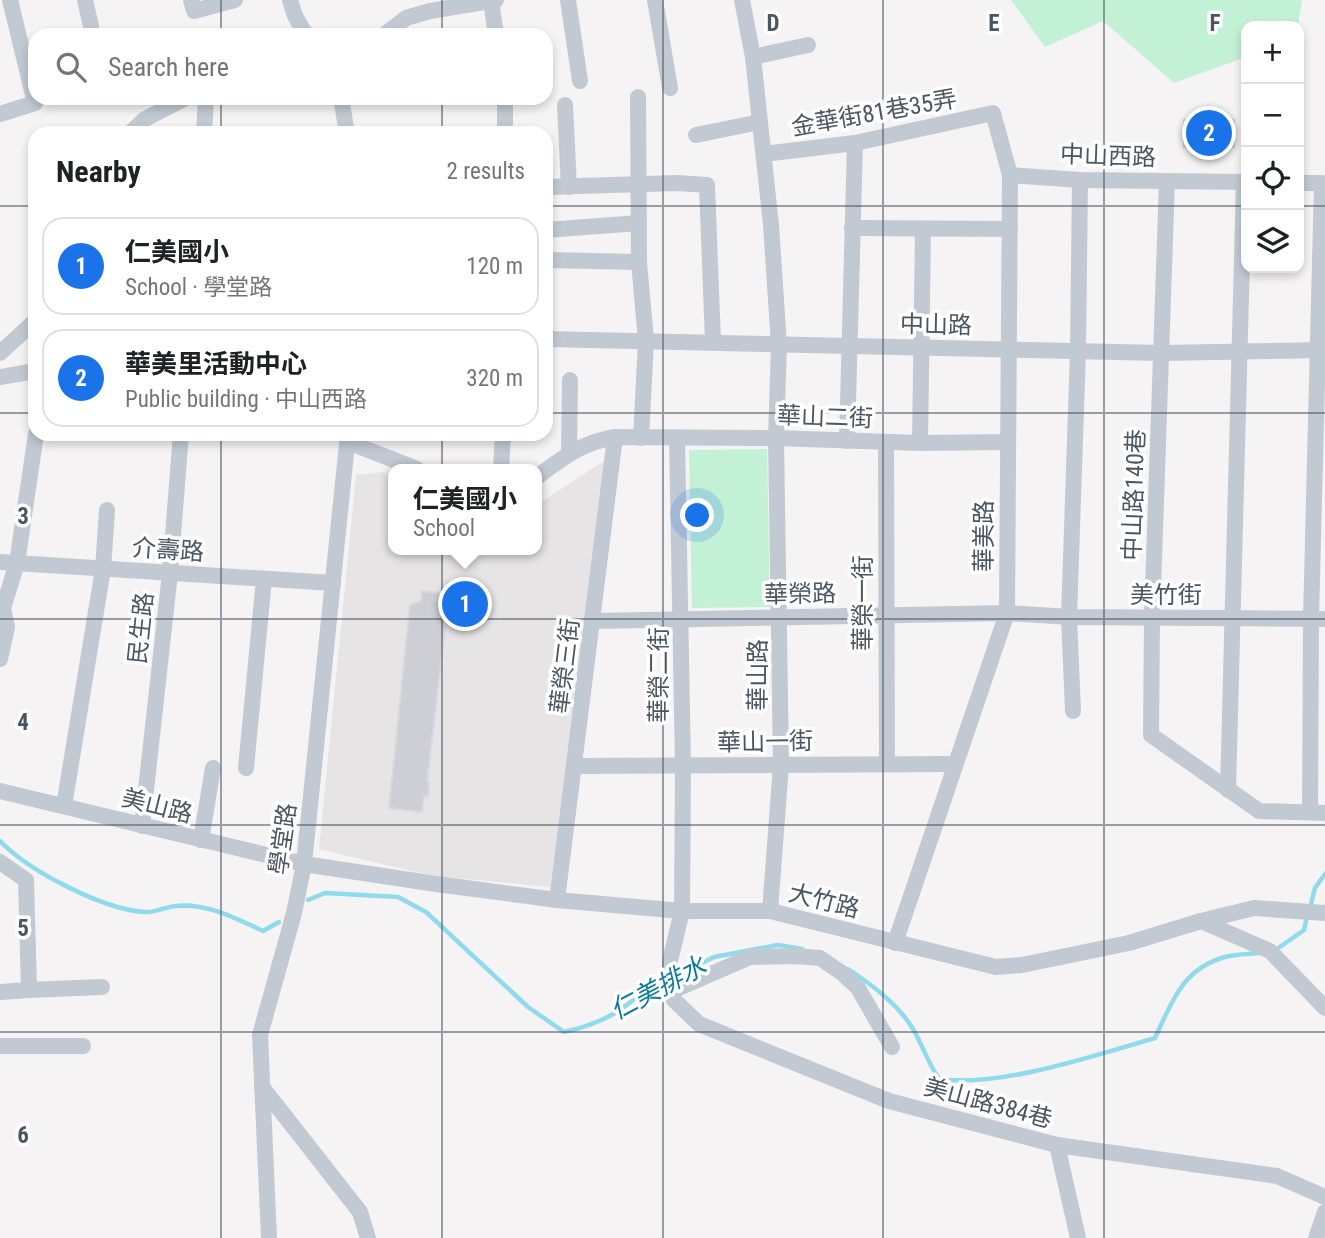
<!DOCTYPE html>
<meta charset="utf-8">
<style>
:root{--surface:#fff;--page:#f6f6f6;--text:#202124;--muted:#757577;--line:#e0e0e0;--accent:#1a73e8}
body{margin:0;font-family:"Roboto Condensed","Noto Sans TC",sans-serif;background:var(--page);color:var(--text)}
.controls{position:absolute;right:21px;top:21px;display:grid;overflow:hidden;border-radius:14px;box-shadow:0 4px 10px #0003}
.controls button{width:63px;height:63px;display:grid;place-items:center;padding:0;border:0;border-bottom:2px solid var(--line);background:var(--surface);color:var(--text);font:35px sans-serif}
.you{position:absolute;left:698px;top:516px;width:24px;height:24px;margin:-18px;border:5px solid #fff;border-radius:50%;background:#1a73e8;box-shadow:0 0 0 10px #1a73e833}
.badge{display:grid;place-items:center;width:46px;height:46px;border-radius:50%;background:var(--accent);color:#fff;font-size:23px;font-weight:700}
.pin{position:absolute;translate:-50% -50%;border:4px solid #fff;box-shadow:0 2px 7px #0006}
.popup{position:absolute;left:388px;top:464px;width:154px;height:91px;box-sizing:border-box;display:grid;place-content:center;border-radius:14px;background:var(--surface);filter:drop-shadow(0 2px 5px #0005);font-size:23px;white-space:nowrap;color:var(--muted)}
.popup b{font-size:26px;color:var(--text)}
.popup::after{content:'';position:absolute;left:50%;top:100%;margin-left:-14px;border:14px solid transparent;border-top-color:var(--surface)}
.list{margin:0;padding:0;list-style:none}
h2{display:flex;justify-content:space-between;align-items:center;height:91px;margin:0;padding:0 28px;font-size:30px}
h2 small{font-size:23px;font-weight:400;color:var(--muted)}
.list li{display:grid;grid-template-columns:46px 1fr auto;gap:21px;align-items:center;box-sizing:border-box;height:98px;margin:0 14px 14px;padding:0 14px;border:2px solid var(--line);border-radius:21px}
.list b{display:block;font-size:26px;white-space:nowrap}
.list p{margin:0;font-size:23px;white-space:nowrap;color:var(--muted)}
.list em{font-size:23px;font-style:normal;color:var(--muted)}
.icon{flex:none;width:38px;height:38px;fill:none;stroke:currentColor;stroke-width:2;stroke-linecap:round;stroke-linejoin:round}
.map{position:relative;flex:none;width:1325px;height:1238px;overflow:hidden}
.search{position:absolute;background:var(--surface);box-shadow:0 4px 10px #0003;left:28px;top:28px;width:525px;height:77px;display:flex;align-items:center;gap:18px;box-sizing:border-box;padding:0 24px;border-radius:21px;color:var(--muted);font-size:26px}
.panel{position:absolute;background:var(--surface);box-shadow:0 4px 10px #0003;left:28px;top:126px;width:525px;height:315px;border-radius:21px}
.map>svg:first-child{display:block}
.education{fill:#e6e4e5}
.green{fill:#c3f1d5}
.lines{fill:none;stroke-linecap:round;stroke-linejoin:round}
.stream{stroke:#90daee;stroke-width:4.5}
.building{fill:#cdcfd5;stroke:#d7d9de;stroke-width:2}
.minor{stroke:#c1cad2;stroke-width:16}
.grid{fill:none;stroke:#4a5661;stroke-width:2;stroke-opacity:0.55}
.labels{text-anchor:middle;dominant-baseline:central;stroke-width:7;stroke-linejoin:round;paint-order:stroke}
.street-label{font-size:24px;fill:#4a5661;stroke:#fff}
.water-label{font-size:26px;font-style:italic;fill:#0c7c9b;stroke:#fff}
.grid-label{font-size:23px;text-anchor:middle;font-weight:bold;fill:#4a5661;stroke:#fff;stroke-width:7;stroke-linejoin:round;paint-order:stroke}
</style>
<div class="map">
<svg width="1325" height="1238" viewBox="0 0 1325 1238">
<rect width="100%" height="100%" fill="#f5f3f3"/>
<!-- education -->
<path class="education" d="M607,459L550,887L433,876L319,849L356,475L384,472L393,477V550H537V505Z"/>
<!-- green -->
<g class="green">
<path d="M1011,0H1302L1298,26H1246V57L1174,83L1103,21L1045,47Z"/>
<path d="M767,449L770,607L692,608L689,450Z"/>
</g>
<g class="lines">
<!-- stream -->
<g class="stream">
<path d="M0,841C29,871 102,909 144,912C154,913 165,907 176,906C207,903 235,918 263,931L279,922"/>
<path d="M308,900L325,893L398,897L426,912L528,1007L564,1032C582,1028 600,1022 615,1013C635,1001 642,989 666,980"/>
<path d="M1310,908L1315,888L1325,874"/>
<path d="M1274,951L1304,930L1307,916"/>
<path d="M848,969C872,985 898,1004 913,1029C923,1046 927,1061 939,1079C999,1088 1096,1055 1155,1038C1172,1002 1182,969 1225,957C1235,954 1248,954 1259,953"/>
<path d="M674,977L714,957L778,945L802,949"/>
</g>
</g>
<!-- building -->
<g class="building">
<rect x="1184" y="120" width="50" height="27"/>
<path d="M422,591L449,594L427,782L429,783L428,797L424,796L422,812L389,808L410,605L421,601Z"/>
</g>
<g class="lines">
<!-- minor -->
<g class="minor">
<path d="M85,0L93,35"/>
<path d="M191,0L194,11L235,0"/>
<path d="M290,0L295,16L306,35"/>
<path d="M568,0L580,81"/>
<path d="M655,0L670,88"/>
<path d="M742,0L753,57L771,225L779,345L776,438L781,765L770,911"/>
<path d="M491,1L496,35"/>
<path d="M384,35L406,18L430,11L496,0"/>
<path d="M753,57L808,45"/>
<path d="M638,97L639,262L646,341L641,438"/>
<path d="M341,98L347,133"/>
<path d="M505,98V133"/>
<path d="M565,105L569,187"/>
<path d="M0,114L35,103L10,0"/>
<path d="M130,133L145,119L186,98"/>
<path d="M204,133L206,98"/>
<path d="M696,135L760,122"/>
<path d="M764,154L855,143L993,113L1010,175L1007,613L895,943"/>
<path d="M1010,175L1080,180L1246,182"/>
<path d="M1167,181L1152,618L1151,735L1259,811L1325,813"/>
<path d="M1299,183H1322L1311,619L1310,812"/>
<path d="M546,187L677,183L707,185L713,342"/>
<path d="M852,228L1010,229"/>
<path d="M546,230L639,223"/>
<path d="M546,260L639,262"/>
<path d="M546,339L1161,353L1325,350"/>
<path d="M0,353L35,321"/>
<path d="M0,377L35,371"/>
<path d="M677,438L683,766L682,911L670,961V985L674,1000L699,1024L889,1101L1057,1145L1277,1176L1325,1197"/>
<path d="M847,441L855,143"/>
<path d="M348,442L417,469"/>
<path d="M886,442L887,763"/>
<path d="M920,443L923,229"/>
<path d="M569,452L570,380"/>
<path d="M501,469L503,434"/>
<path d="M537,477C562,458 583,442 615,437L776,438L920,443L1008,442"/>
<path d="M0,562L333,583"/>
<path d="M594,621L1007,613L1069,617L1325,619"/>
<path d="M0,659L7,627L3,608L17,563L36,434"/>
<path d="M1073,711L1069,617L1078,351L1080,180"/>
<path d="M575,766L955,764"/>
<path d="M246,768L264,579"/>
<path d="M1228,790L1244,182"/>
<path d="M0,791L304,864L436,884L557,900L682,911H770L996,967L1022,965L1129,943L1201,921L1254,908L1325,913"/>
<path d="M64,806L103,569L107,510"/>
<path d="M142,826L170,573L181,434"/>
<path d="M201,840L213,768"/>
<path d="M0,862L26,880L29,990L0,992"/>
<path d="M557,900L615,437"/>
<path d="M1201,921L1270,951L1325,1008"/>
<path d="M29,990L102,987"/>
<path d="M672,991L750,957L795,956L820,958L842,973L858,988L892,1047"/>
<path d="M0,1046H83"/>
<path d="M262,1087L360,1212L368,1238"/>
<path d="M1057,1145L1078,1238"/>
<path d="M269,1238L260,1035L294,913L304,864L348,434"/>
<path d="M1316,1238L1325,1212"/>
</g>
</g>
<!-- grid -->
<path class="grid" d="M221,0V35M442,0V35M663,0V1238M883,0V1238M1104,0V1238M221,98V133M442,98V133M0,206H35M546,206H1246M1299,206H1325M0,413H35M546,413H1325M221,434V1238M442,434V1238M0,619H1325M0,825H1325M0,1032H1325"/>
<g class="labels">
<!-- street labels -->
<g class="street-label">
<text transform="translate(874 113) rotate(-10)">金華街81巷35弄</text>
<text transform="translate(1108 156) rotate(2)">中山西路</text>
<text transform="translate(936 325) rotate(1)">中山路</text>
<text transform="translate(825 417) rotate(2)">華山二街</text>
<text transform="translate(1134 495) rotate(-88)">中山路140巷</text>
<text transform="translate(984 536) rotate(-90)">華美路</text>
<text transform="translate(168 550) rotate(4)">介壽路</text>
<text transform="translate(800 594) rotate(-1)">華榮路</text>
<text x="1166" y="595">美竹街</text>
<text transform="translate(863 603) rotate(-90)">華榮一街</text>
<text transform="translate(141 628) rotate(-84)">民生路</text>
<text transform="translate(565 666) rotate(-83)">華榮三街</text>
<text transform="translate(659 675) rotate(-90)">華榮二街</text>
<text transform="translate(758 675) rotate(-90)">華山路</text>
<text transform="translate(765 742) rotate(-1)">華山一街</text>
<text transform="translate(157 806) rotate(14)">美山路</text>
<text transform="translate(283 839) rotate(-82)">學堂路</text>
<text transform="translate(824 901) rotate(14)">大竹路</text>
<text transform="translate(988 1103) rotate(15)">美山路384巷</text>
</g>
<!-- water labels -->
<g class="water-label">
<text transform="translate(658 988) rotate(-28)">仁美排水</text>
</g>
</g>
<g class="grid-label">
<text x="773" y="31">D</text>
<text x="994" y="31">E</text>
<text x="1215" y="31">F</text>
<text x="23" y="524">3</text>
<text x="23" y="730">4</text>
<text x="23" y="936">5</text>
<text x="23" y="1143">6</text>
</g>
</svg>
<div class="controls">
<button>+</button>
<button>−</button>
<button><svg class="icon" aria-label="locate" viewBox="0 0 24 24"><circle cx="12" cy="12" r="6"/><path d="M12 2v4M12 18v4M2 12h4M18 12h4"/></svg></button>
<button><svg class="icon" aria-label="layers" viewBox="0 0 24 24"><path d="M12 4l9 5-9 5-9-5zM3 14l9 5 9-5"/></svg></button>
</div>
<div class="you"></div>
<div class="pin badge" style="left:465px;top:604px">1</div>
<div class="popup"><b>仁美國小</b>School</div>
<div class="pin badge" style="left:1209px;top:133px">2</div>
<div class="search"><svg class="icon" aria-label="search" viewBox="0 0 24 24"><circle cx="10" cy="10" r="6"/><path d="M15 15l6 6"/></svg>Search here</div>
<section class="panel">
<h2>Nearby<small>2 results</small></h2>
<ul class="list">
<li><span class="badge">1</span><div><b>仁美國小</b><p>School · 學堂路</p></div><em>120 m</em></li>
<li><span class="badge">2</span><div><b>華美里活動中心</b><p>Public building · 中山西路</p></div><em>320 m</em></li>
</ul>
</section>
</div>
